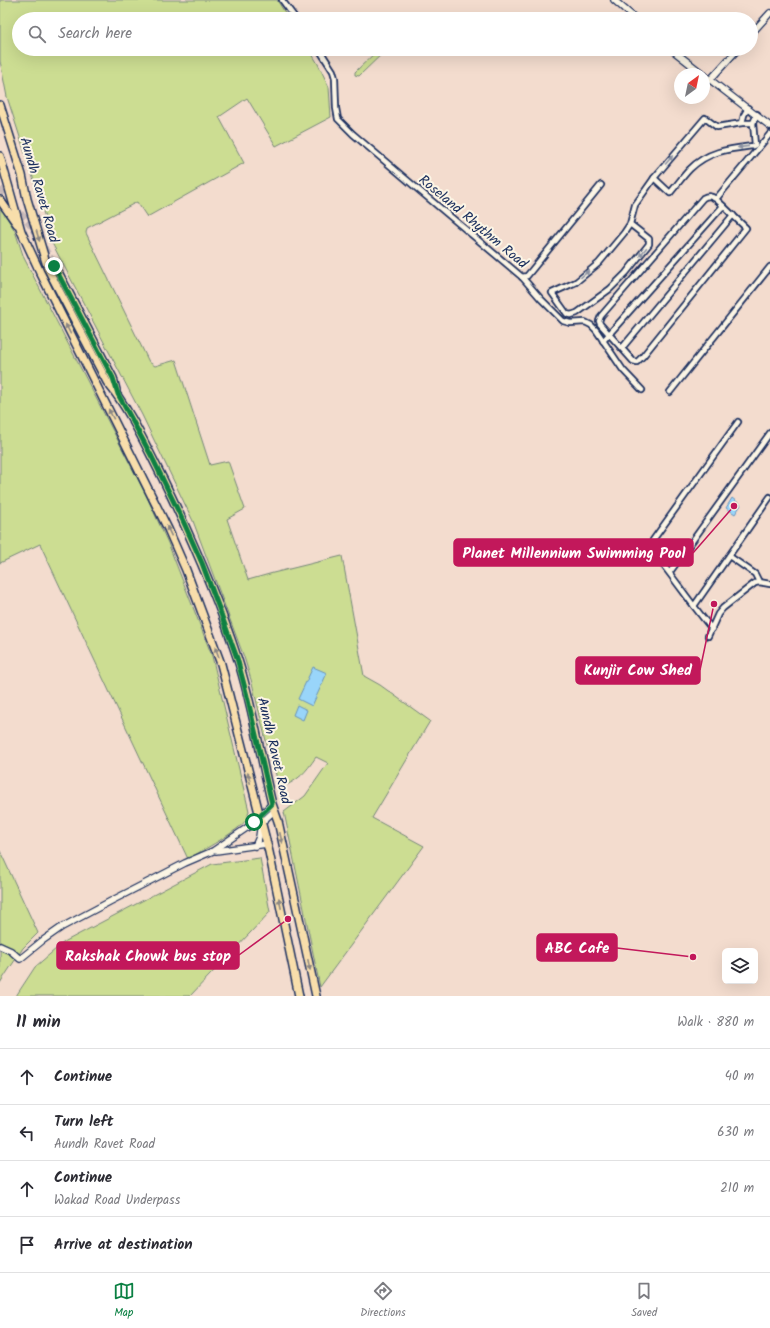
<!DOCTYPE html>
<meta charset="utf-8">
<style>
:root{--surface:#fff;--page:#f2f2f3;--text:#2b2b33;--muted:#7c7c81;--line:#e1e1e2;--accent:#0b8043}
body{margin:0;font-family:Kalam,sans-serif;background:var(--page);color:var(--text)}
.controls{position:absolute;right:12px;bottom:12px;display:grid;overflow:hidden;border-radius:6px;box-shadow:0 4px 16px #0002}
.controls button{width:36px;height:36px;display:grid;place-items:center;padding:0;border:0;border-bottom:1px solid var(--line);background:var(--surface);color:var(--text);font:20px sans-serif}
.compass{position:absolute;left:674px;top:68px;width:36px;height:36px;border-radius:50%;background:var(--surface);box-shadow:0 4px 16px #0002;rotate:33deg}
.stop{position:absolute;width:12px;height:12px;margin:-9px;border:3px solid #0b8043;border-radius:50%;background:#fff}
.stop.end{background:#0b8043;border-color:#fff;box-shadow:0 1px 4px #0008}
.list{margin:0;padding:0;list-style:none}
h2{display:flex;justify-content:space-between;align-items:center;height:52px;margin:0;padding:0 16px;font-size:17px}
h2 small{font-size:13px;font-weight:400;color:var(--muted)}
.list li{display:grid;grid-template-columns:26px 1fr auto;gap:12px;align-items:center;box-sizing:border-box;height:56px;padding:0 16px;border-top:1px solid var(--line)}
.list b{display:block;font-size:15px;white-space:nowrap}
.list p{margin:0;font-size:13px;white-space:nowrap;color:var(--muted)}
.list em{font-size:13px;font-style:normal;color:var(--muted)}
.icon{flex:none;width:22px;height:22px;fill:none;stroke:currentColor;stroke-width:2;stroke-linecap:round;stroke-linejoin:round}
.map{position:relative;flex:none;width:770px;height:996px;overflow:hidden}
.search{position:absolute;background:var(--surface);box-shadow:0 4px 16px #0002;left:12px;right:12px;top:12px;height:44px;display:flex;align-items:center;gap:10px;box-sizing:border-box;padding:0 14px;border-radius:22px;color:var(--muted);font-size:15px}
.sheet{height:276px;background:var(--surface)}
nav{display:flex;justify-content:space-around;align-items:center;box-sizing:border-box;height:56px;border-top:1px solid var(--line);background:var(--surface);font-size:11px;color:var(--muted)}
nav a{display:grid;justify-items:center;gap:2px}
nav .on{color:var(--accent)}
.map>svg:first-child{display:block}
.green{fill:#ccdd92;stroke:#748678}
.water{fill:#99d5fa;stroke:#6793bc}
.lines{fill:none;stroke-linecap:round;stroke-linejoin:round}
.primary-tunnel{stroke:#c8b9b8;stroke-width:7;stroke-dasharray:7 3.5;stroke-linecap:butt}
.minor-casing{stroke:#1b2f5e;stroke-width:8}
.tertiary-casing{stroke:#1b2f5e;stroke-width:8}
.primary-casing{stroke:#1b2f5e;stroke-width:10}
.minor{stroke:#fcf5e5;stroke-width:4.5}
.tertiary{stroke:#fcf5e5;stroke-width:5.5}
.primary{stroke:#f8deab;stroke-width:7}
.oneway{fill:#8c92a2}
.oneway2{fill:#8a8684}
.route{stroke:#0b8043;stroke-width:5}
.labels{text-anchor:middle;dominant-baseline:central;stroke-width:4;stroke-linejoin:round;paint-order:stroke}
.street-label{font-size:14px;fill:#1b2f5e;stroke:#fcf5e5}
.leader{fill:none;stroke:#c2185b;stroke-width:1.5}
.callout-dot{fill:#c2185b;stroke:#fcf5e5;stroke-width:1.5}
.callout{fill:#c2185b;stroke:#c2185b;stroke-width:1.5}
.callout-label{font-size:15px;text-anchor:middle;font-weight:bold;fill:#fff}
</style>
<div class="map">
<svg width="770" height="996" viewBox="0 0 770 996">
<rect width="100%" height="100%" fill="#f3dcce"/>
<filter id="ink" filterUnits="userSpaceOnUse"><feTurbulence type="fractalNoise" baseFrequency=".025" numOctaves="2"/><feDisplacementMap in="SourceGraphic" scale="8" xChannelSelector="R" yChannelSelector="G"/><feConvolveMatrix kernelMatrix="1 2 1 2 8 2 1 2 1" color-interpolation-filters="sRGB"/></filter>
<g filter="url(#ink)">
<!-- green -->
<g class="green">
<path d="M0,0H277L289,19H19V49H309L318,64L329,87L331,117L276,146L247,98L219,117L244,163L147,217L137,202L87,228L86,233L149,362L155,366L176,360L210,465L228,461L245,509L227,519L248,580L273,573L342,556L364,676L380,685L430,721L372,818L424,846L320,987L284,812L305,796L328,763L316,757C305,773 299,780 280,788L267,745L252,683L244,657L193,521L142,415L52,243L37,190L7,97L0,61Z"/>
<path d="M379,49H387L359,76L355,75V72Z"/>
<path d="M0,206L15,231L24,258L146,495L168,543L212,656L249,811C248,814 248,817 246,820C239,831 201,851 188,859L40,544L0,563Z"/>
<path d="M0,851L38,933L23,948L0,983Z"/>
<path d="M260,858L270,912L190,996H16L35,967L64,942L212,864Z"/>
</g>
<!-- water -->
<g class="water">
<path d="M732,498L741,505L735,514L726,508Z"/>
<path d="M313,667L327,673L312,706L298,699Z"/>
<path d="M297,705L307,710L303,720L293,715Z"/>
</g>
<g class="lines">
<!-- primary-tunnel -->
<path class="primary-tunnel" d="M0,189L31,226L55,266"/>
<defs>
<g id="minor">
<path d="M282,0L296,19"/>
<path d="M319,49L333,71L335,78L336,108L338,119L353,134L420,191L522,277L541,299L563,321L570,323L585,322L591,325L596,330L623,370L642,390"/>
<path d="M742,123H753"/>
<path d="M654,178L670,193C677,185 683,176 690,169C708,151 729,149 753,146L755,145L753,123L757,114"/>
<path d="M716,199C711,196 708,195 703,198L601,316L599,321L600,324L633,361L637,362L643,356L746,228L716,199L770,134"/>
<path d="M630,224L649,239V244L626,273L610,289L577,313L571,315L567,314L552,293L576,282L599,263L624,233L630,224L635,205L654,178L705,118L717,127L742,123L744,115L748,108"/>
<path d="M522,277L527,276L601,185"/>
<path d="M603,341L723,206"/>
<path d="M622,348L733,215"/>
<path d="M670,392L770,267"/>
<path d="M729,556L755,574L759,582"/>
<path d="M670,572L770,433"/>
<path d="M694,606L770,497"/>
<path d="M712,629C691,604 673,576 652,551L651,546L653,540L738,422"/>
<path d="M708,636L718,614L723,608L755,583L759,582L770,584"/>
</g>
<g id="tertiary">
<path d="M614,0L636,19"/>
<path d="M751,34L770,13"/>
<path d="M671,49L703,74"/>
<path d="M704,75L770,126"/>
<path d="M710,80L738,49"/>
<path d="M255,846L259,837L261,823L274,811"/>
<path d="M216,851L267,844"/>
<path d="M0,946L11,951L20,959L42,941L62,927L111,901L185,863L213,851L248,827L272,804"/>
</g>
<g id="primary">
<path d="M0,105L22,175L27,199L48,269L107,382C129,408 147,448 163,479C191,537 217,596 237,657C253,705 260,756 272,804L278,821L316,996"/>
<path d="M0,156L21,231L40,272L168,529L186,570L221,664L269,852L299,996"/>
<path d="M0,200L17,224"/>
<path d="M55,266L113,378L116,390"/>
</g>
</defs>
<!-- minor casing -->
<use href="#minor" class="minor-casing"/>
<!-- tertiary casing -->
<use href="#tertiary" class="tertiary-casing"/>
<!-- primary casing -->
<use href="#primary" class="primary-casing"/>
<!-- minor -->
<use href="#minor" class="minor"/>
<!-- tertiary -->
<use href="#tertiary" class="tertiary"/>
<!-- primary -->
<use href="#primary" class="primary"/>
</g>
<!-- one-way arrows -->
<defs><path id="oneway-solid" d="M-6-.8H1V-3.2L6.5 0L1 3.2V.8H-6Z"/></defs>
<g class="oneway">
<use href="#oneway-solid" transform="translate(743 147) rotate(174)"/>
<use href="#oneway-solid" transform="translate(669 160) rotate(-50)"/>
<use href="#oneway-solid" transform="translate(643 252) rotate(129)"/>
<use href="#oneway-solid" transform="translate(585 274) rotate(-40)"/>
</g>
<g class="oneway2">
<use href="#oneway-solid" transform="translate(38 236) rotate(73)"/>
<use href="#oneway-solid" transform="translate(68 329) rotate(-117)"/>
<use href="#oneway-solid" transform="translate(111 414) rotate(-117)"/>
<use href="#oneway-solid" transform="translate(169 531) rotate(-115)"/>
<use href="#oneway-solid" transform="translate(217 652) rotate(-110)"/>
<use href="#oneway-solid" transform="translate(249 778) rotate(-103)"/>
<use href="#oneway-solid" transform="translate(281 838) rotate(77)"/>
<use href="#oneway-solid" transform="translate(280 903) rotate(-102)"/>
<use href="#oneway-solid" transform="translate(309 965) rotate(78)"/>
</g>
</g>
<g class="lines" filter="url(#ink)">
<!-- route -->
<path class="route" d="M54,266L113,378L118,394L152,457L184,523L202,563L217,603L237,658L247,696L272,804L254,822"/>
</g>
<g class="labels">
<!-- street labels -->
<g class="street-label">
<text transform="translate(39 190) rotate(74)">Aundh Ravet Road</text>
<text transform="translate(473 222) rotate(40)">Roseland Rhythm Road</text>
<text transform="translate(274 751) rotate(77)">Aundh Ravet Road</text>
</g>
</g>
<!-- callouts -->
<path class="leader" d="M734 506L693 553M714 604L700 670M693 957L617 948M288 919L239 955"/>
<g class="callout-dot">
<circle cx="734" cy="506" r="4"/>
<circle cx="714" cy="604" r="4"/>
<circle cx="693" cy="957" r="4"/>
<circle cx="288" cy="919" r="4"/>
</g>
<g class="callout">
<rect x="454" y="539" width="239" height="27" rx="4"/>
<rect x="576" y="657" width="124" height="27" rx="4"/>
<rect x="537" y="934" width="80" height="27" rx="4"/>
<rect x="57" y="942" width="182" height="27" rx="4"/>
</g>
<g class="callout-label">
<text x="574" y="558">Planet Millennium Swimming Pool</text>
<text x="638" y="675">Kunjir Cow Shed</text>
<text x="577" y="953">ABC Cafe</text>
<text x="148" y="961">Rakshak Chowk bus stop</text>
</g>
</svg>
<div class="controls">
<button><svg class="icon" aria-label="layers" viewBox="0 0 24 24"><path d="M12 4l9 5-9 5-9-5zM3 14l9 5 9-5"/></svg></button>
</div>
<svg class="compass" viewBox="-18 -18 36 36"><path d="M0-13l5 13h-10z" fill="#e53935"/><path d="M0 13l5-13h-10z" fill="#7c7c81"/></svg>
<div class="stop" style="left:254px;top:822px"></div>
<div class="stop end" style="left:54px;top:266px"></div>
<div class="search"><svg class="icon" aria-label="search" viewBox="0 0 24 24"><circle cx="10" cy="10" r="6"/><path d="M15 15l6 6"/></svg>Search here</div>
</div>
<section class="sheet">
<h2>11 min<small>Walk · 880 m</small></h2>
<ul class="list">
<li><svg class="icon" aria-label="ahead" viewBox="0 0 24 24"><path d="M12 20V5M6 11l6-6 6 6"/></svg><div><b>Continue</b></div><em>40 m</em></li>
<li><svg class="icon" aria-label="left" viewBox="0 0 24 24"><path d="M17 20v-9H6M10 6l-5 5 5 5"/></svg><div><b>Turn left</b><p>Aundh Ravet Road</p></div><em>630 m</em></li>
<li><svg class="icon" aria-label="ahead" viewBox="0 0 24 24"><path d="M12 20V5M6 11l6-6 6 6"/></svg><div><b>Continue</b><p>Wakad Road Underpass</p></div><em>210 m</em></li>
<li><svg class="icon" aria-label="arrive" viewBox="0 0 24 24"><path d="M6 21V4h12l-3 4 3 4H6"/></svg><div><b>Arrive at destination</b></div></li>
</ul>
</section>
<nav>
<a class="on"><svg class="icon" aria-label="map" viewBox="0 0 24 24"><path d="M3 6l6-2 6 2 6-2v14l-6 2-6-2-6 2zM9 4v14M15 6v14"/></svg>Map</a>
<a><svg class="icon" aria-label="directions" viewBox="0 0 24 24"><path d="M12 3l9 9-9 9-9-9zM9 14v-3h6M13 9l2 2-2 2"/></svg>Directions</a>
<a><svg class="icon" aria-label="saved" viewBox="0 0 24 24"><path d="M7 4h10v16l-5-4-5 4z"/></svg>Saved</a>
</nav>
